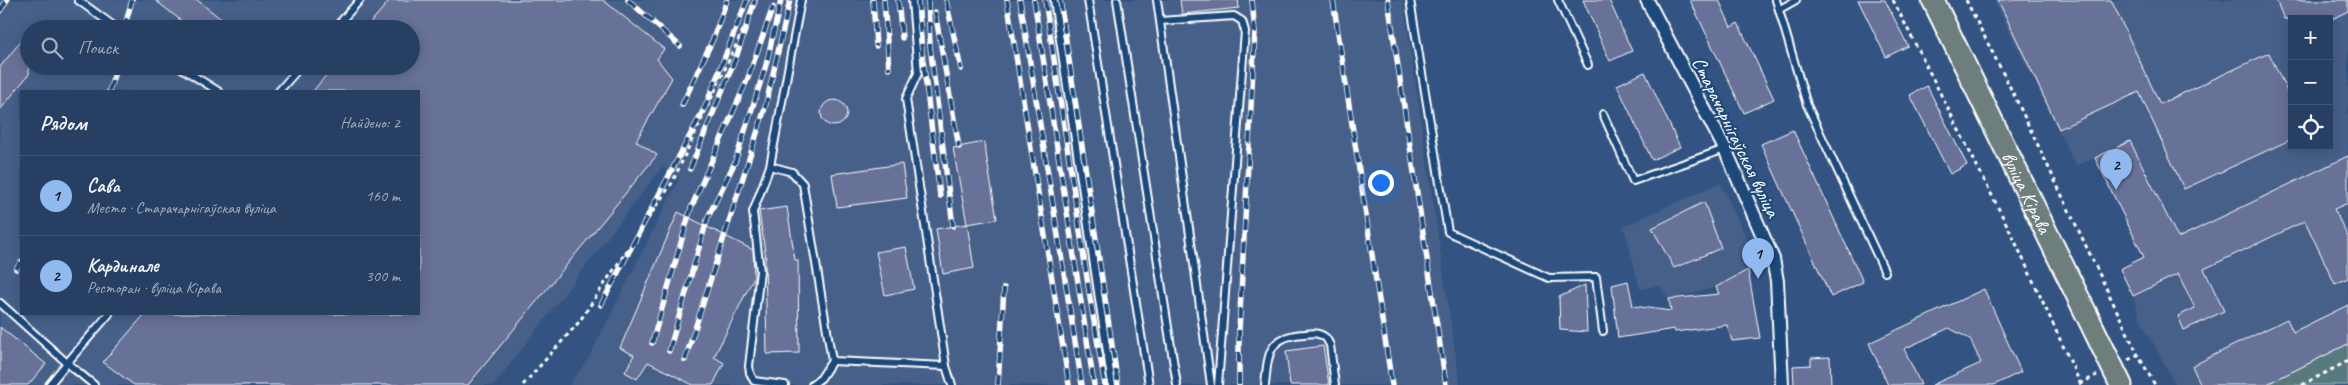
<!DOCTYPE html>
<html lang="ru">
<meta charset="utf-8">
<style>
:root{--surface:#263f62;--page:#2e4668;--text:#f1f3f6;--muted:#a4afbe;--line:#425877;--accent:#90b9f0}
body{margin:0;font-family:Caveat,sans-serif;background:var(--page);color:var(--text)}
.controls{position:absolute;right:15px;top:15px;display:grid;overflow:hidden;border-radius:0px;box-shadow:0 2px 12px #0003}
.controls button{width:45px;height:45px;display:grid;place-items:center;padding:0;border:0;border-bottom:1px solid var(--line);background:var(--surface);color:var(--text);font:25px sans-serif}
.you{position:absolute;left:1380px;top:182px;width:18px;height:18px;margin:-12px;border:4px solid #fff;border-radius:50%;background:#1a73e8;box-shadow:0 0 0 8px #1a73e833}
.badge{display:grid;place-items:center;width:32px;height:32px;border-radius:50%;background:var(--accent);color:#111;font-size:16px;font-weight:700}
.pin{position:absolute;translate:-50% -41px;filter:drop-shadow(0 1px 2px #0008)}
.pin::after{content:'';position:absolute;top:26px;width:18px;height:15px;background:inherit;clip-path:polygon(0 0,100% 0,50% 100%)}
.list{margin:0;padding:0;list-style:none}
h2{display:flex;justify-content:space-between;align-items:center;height:65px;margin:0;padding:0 20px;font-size:21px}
h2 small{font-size:16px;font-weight:400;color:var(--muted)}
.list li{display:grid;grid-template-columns:32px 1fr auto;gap:15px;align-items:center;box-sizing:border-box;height:80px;padding:0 20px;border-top:1px solid var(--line)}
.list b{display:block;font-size:19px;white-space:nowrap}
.list p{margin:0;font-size:16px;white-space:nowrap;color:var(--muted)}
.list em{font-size:16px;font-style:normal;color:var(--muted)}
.icon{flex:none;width:28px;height:28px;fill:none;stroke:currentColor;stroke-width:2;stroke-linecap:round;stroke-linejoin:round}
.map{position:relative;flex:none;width:2348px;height:385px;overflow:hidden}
.search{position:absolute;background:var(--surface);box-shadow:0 2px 12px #0003;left:20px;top:20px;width:400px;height:55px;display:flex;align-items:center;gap:12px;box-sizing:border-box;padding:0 18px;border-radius:28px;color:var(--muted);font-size:19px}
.panel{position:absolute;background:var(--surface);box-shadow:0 2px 12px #0003;left:20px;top:90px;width:400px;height:225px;border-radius:0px}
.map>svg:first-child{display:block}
.built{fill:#47608a;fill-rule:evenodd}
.green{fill:#59797e;stroke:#acbcbe}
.building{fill:#677197;stroke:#fff}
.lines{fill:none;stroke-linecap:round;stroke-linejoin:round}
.service-casing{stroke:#fff;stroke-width:10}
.minor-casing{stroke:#fff;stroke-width:16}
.primary-casing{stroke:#fff;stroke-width:25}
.path{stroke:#fff;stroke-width:3;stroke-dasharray:4 4;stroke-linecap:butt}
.service{stroke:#1f4a7a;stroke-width:6}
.minor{stroke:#1f4a7a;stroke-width:12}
.primary{stroke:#6d7e7c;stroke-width:21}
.rail-casing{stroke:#fff;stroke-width:5.5}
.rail{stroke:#1f4a7a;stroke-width:4;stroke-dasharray:11;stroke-linecap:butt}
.labels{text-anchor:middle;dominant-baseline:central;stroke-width:4.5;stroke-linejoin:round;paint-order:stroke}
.street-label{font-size:20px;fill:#fff;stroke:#1f4a7a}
</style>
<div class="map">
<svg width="2348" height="385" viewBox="0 0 2348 385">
<rect width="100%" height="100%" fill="#335482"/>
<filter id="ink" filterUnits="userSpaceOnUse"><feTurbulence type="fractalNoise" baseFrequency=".02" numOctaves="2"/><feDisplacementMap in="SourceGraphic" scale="10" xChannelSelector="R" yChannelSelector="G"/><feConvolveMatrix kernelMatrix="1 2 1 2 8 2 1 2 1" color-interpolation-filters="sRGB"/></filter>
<g filter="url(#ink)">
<!-- built -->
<g class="built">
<path d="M0,0H1403L1460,385H569L589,358L680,177L662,167L494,385H0ZM29,29H411V66H29ZM21,91H419V314H21Z"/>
<path d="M1994,0H2348V344L2265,385H2176L2141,321L2133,296L2120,269L2143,257L2095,158L2076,166ZM2292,19H2329V146H2292Z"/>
<path d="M1720,183L1760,266L1716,287L1669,299L1659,285L1640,289L1624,226Z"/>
</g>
<!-- green -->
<path class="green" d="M2348,344V385H2265Z"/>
<!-- building -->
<g class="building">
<path d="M155,0H197L234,29H192Z"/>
<path d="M390,0H603L664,49L657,59L672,78L636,141L657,155L468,385H134L103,362L145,314H419V91H313L334,66H411V29H365Z"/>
<path d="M1180,0H1238L1239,8L1182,14Z"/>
<path d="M1583,0H1609L1632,51L1610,61Z"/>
<path d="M1690,0H1719L1731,27L1738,23L1774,99L1744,113Z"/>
<path d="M1858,0H1885L1908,46L1886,57Z"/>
<path d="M1998,0H2111L2160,104L2269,53L2292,102V139L2184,189L2139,92L2059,129Z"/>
<path d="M2276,0H2348V11L2332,19H2284Z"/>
<path d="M29,31V74L0,110V67Z"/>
<path d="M1645,72L1680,147L1652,160L1617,85Z"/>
<path d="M1927,86L1967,165L1950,174L1910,95Z"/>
<circle cx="834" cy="113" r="13"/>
<path d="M1793,130L1863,282L1831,297L1761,144Z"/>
<path d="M2130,141L2178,238L2348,156V203L2334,209L2348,237V278L2335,284L2305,221L2204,269L2224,311L2184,330L2178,316L2195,308L2178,274L2133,296L2120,269L2144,257L2095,158Z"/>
<path d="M984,142L997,219L967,224L953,148Z"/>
<path d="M902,164L907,198L837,207L832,174Z"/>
<path d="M1704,202L1721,248L1674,268L1652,228Z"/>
<path d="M787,207L795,260H798L799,353L767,354L765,257L766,258L759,211Z"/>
<path d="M678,212L753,250L754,277L714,357L724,363L713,385H693L648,362L637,379L625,372L634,355L620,348Z"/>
<path d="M967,224L974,268L943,274L936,229Z"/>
<path d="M906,247L914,289L885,295L876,252Z"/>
<path d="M1748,270L1760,338L1732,341L1727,325L1675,332L1674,329L1618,338L1612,285L1628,281L1633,306L1671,311L1669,299L1719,294L1716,287Z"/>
<path d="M1585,285L1587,332L1560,330L1559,297Z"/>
<path d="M1984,289L2021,372L1994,385H1932L1981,363L1970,339L1949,328L1904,349L1921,385H1888L1869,343Z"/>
<path d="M2348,305V344L2265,385H2201L2192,366L2287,319L2293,332Z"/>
<path d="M0,327L46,364L28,385H0Z"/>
<path d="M1323,346L1329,385H1290L1286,351Z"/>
<path d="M1830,357L1831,385H1794L1793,366L1811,365V358Z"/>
</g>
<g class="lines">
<defs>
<g id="service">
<path d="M78,0L118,29"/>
<path d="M801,0L770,166L792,172L803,184L832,361L946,366"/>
<path d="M912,0L918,73L906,99L946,366L952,385"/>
<path d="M1054,0L1112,385"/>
<path d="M1088,0L1149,385"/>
<path d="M1117,0L1177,385"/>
<path d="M1157,0L1211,385"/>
<path d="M1410,0L1448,232L1549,278L1596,277L1603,331"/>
<path d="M1558,0L1588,65"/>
<path d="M1776,0L1807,105L1885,272"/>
<path d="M1780,9L1796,0"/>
<path d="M1160,21L1234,16L1242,21L1245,31L1218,385"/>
<path d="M334,29L360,0"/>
<path d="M178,66L218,91"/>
<path d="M279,91L301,66"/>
<path d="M1603,114L1633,181L1725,149"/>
<path d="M770,166L753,212L760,271L749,366L750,373L754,381L785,385"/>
<path d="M0,303L67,363L49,385"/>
<path d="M94,385L67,363L109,314"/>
<path d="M812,385L821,378L832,361"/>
<path d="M1265,385C1268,354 1268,336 1304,334C1313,333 1319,332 1326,338L1330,345L1335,385"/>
</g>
<path id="minor" d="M1647,0L1725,149L1773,259L1777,281L1782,385"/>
<g id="primary">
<path id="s1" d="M1933,0L2121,385"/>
</g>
</defs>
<!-- service casing -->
<use href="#service" class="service-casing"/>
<!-- minor casing -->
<use href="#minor" class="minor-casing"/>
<!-- primary casing -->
<use href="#primary" class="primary-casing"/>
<!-- path -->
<g class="path">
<path d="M1893,0L2013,237L2081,385"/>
<path d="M1966,0L2014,95L2138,355L2155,385"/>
<path d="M2128,360L2138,355"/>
<path d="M2080,384L2097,375"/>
<path d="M523,385L579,322L672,183L757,0"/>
<path d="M2302,385L2348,361"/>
</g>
<!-- service -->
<use href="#service" class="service"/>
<!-- minor -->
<use href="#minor" class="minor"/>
<!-- primary -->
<use href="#primary" class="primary"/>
<defs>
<g id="rail">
<path d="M628,0L680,46"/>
<path d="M873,0L876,46"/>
<path d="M884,0L889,69"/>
<path d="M898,0L902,38"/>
<path d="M918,0L922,52L940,196"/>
<path d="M928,0L930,46L953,226"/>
<path d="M946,0L961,69"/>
<path d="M1007,0L1069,385"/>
<path d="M1020,0L1082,385"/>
<path d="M1034,0L1094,385"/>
<path d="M1045,0L1090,298L1105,385"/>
<path d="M1060,0L1118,385"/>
<path d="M1333,0L1392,385"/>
<path d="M1388,0L1446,385"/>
<path d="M0,11L7,0"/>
<path d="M935,12L959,147"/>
<path d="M124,29L132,0"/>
<path d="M109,91L117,66"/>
<path d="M682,105L713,39L727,0"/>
<path d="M690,169L737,55L755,0"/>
<path d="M16,269L21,262"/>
<path d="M601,305L706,105L747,0"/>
<path d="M652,343L691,208L748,78L773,7"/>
<path d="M669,351L708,217L735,162L766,65L781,0"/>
<path d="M685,360L765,108L790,0"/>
<path d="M998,385L1004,288"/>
<path d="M1239,385V331L1255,32L1252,0"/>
</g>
</defs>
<!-- rail casing -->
<use href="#rail" class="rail-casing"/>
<!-- rail -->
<use href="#rail" class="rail"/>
</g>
</g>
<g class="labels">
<!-- street labels -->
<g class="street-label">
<text transform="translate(1736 137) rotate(64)">Старачарнігаўская вуліца</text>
<text stroke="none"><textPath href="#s1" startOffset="214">вуліца Кірава</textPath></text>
</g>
</g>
</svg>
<div class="controls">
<button>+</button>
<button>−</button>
<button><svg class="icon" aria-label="locate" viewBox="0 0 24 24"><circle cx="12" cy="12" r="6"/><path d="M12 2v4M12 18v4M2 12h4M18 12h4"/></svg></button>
</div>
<div class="you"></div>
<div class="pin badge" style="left:1758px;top:279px">1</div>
<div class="pin badge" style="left:2116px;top:190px">2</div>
<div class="search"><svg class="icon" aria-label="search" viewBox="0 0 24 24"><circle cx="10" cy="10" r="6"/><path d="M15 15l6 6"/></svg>Поиск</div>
<section class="panel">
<h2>Рядом<small>Найдено: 2</small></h2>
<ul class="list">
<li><span class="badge">1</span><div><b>Сава</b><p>Место · Старачарнігаўская вуліца</p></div><em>160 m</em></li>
<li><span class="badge">2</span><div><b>Кардинале</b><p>Ресторан · вуліца Кірава</p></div><em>300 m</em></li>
</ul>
</section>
</div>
